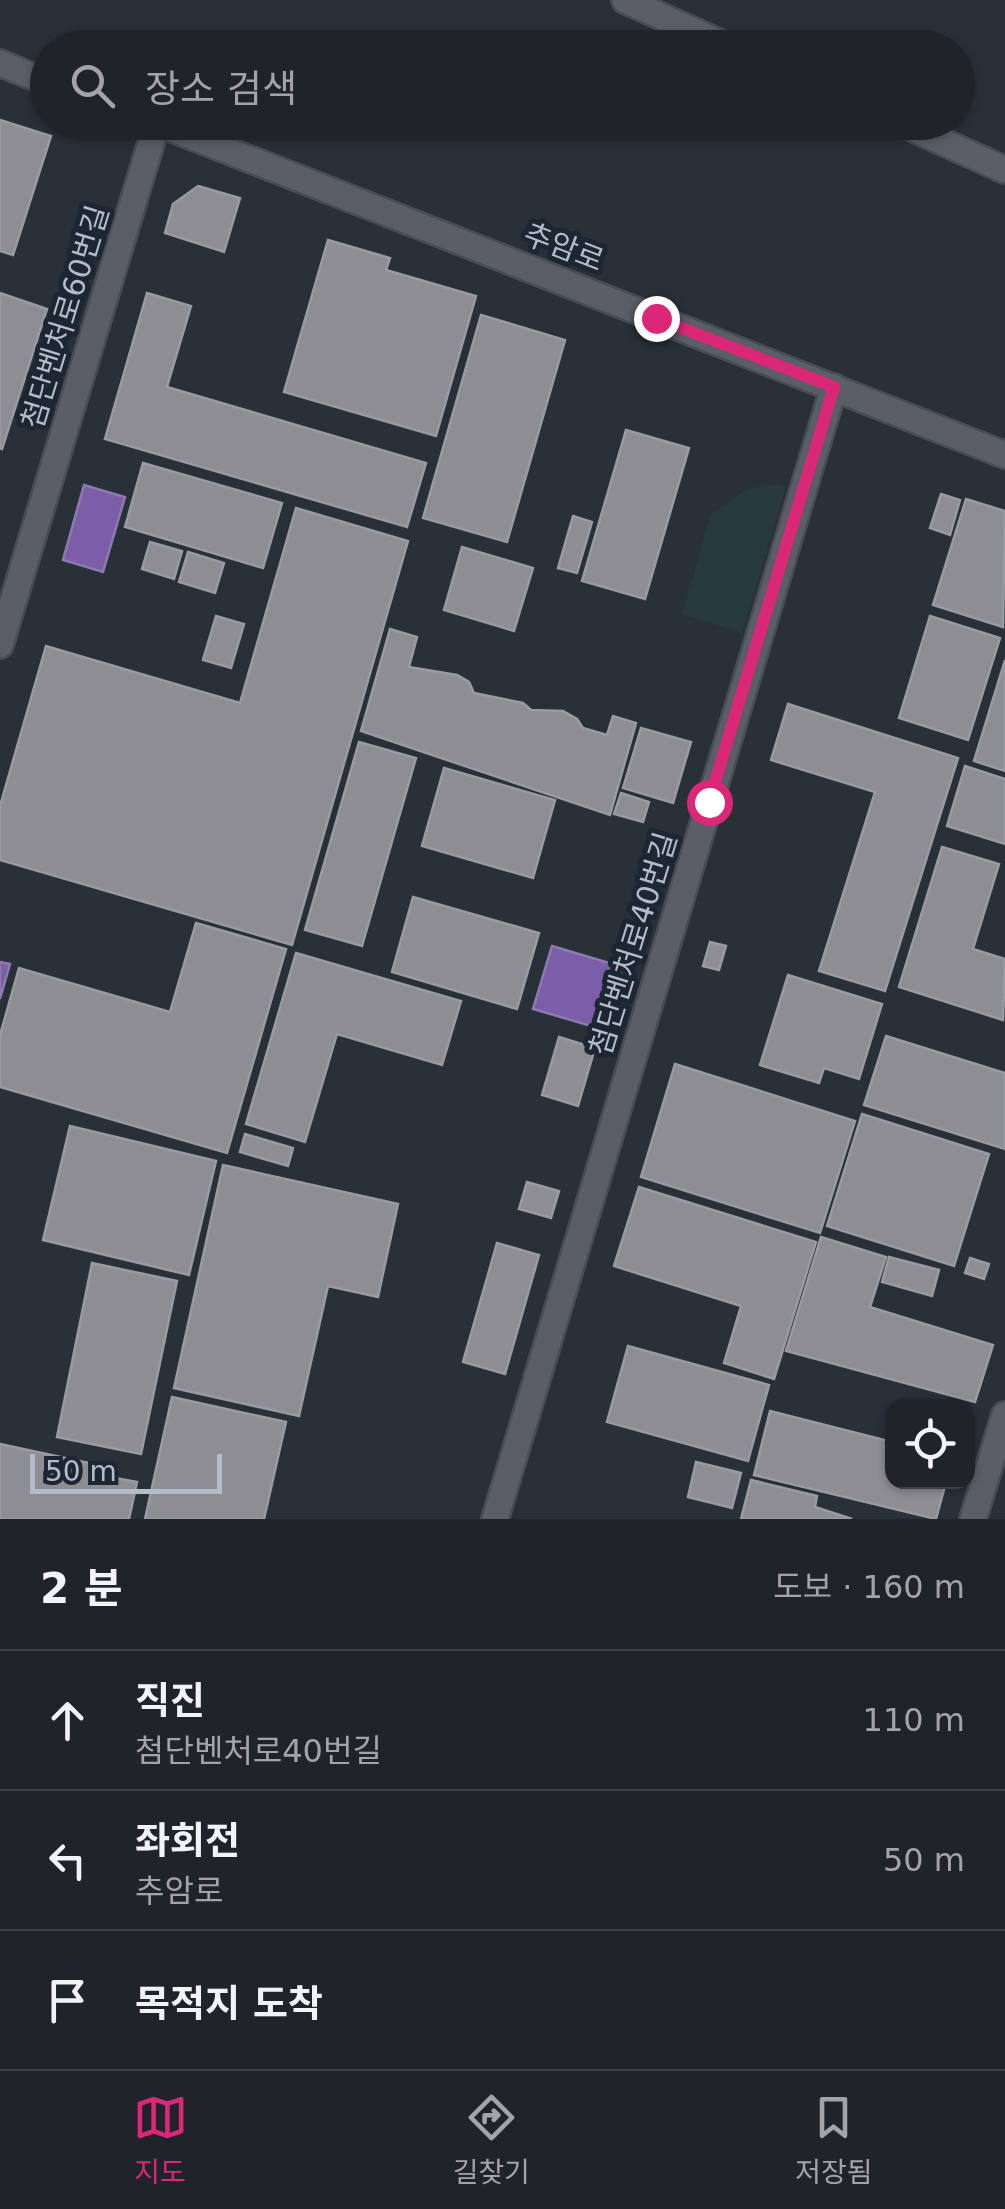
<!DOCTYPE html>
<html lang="ko">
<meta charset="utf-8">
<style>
:root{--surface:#20242a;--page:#2d3036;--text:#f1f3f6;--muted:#a2a4a8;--line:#3d4147;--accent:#db2777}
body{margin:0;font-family:"DejaVu Sans","Noto Sans KR",sans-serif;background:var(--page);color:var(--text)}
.controls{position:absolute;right:30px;bottom:30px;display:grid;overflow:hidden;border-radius:20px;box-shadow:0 2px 8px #0004}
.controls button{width:90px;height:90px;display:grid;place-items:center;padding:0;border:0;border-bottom:2px solid var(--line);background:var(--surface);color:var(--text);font:50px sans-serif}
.scale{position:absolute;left:30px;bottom:25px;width:192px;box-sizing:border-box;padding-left:10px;border:5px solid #b4bcc9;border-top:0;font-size:28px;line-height:35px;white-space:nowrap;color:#b4bcc9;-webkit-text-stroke:8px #1d2633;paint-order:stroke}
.stop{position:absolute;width:30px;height:30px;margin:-22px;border:8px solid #db2777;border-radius:50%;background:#fff}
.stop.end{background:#db2777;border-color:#fff;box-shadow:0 2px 10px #0008}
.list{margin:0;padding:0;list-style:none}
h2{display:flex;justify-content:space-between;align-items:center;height:130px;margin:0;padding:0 40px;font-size:42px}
h2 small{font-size:32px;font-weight:400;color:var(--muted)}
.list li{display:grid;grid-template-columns:65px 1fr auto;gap:30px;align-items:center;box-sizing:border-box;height:140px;padding:0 40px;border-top:2px solid var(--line)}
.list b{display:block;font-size:38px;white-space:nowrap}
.list p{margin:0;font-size:32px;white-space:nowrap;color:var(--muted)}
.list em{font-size:32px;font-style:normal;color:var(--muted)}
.icon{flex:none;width:55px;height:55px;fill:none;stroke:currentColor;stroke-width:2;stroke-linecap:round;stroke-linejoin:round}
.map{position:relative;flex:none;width:1005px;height:1519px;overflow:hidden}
.search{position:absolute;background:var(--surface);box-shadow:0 2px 8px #0004;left:30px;right:30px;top:30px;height:110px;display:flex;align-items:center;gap:25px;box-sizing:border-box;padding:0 35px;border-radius:55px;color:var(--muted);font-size:38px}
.sheet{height:550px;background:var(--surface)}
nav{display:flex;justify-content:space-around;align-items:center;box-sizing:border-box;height:140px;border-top:2px solid var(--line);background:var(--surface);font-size:28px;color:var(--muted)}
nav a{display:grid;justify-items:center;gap:5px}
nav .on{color:var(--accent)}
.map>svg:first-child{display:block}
.green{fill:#273a3e}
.offices{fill:#7b5ea7;stroke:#8c7ab1;stroke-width:2.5}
.industry{fill:#8d8d92;stroke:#999ba2;stroke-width:2.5}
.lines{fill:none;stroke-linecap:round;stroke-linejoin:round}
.minor-casing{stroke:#484c53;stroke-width:30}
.minor{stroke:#5a5e66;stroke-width:25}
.route{stroke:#db2777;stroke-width:12}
.labels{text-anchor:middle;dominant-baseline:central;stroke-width:10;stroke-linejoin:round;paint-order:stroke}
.street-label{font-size:30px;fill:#b4bcc9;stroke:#1d2633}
</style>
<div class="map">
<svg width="1005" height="1519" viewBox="0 0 1005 1519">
<rect width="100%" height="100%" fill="#2a3038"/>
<!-- green -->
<path class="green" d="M776,484L786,487L742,633L682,614L711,514L747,489Z"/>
<!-- offices -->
<g class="offices">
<path d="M84,485L125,497L103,572L63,560Z"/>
<path d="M552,946L623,967L605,1030L533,1009Z"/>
<path d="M0,962L10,964L0,999Z"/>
</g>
<!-- industry -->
<g class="industry">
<path d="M0,120L51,136L13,255L0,251Z"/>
<path d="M198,186L240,198L224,252L165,233L173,204Z"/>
<path d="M328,240L390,258L386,270L476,296L436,436L284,392Z"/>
<path d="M0,293L47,309L2,449L0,448Z"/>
<path d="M147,293L191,306L167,387L426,463L407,527L105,439Z"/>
<path d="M481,315L565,340L507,542L423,518Z"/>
<path d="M626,430L689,448L645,599L582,581Z"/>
<path d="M143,463L282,503L263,568L125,527Z"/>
<path d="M941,494L960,500L950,535L930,528Z"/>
<path d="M966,499L1005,511L1003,627L933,605Z"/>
<path d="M296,508L408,541L292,945L0,860V806L46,646L240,703Z"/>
<path d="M573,516L592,522L577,573L558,568Z"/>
<path d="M150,542L182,551L174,579L142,569Z"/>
<path d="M462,547L533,568L514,631L444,610Z"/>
<path d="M188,552L224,563L215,593L179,582Z"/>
<path d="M216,616L244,624L231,668L203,660Z"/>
<path d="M930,616L1000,638L968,740L899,718Z"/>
<path d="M390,629L417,637L409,667L457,675L469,682L474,693L523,703L531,710L563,711L577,719L583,728L607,735L613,716L636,723L610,815L361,731Z"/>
<path d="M1005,660V771L974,761Z"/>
<path d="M788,704L958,758L885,991L819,971L875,792L771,760Z"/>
<path d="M641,728L691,742L673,803L623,788Z"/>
<path d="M359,742L416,758L362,946L305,930Z"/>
<path d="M965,766L1005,779V844L947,826Z"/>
<path d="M444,768L555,800L533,878L422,846Z"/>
<path d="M621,793L649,802L643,822L614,814Z"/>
<path d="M942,847L999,864L973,949L1005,959L1003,1020L899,987Z"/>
<path d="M413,897L539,933L517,1009L392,972Z"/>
<path d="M196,923L286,949L227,1153L0,1087V1035L19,968L170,1012Z"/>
<path d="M710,942L726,946L719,970L703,966Z"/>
<path d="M296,953L461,1001L442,1065L337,1034L305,1142L246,1124Z"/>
<path d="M788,975L882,1004L859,1079L824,1068L819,1083L760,1065Z"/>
<path d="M886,1036L1005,1073V1149L864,1105Z"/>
<path d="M559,1037L595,1048L578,1106L542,1095Z"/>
<path d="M675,1064L855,1121L820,1233L641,1177Z"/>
<path d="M862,1114L989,1154L954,1266L827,1226Z"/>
<path d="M70,1126L216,1161L189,1275L43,1240Z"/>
<path d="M245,1134L293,1148L288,1166L240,1152Z"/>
<path d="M223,1165L398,1204L378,1297L328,1286L299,1416L174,1388Z"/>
<path d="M527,1182L559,1191L551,1218L519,1209Z"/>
<path d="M639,1187L816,1242L774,1379L724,1363L741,1306L614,1266Z"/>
<path d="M821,1237L886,1257L870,1307L993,1345L975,1402L786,1351Z"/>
<path d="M497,1243L539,1255L505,1374L463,1362Z"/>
<path d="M889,1257L939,1270L932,1296L882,1282Z"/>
<path d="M970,1258L989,1264L984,1279L965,1273Z"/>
<path d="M92,1263L177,1281L141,1454L57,1437Z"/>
<path d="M628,1346L769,1385L748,1461L607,1422Z"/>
<path d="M172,1397L286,1422L264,1519H145Z"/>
<path d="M770,1411L892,1442V1482H946L936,1519L754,1475Z"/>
<path d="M0,1444L112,1468L110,1477L137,1482L129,1519H0Z"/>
<path d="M696,1462L741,1473L732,1508L688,1497Z"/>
<path d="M751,1480L817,1496L815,1507L852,1519H741Z"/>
</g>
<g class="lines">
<defs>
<g id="minor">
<path d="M625,0L731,48"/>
<path d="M0,63L48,83"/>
<path d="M155,122L1005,455"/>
<path d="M899,122L1005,170"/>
<path d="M0,645L157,123"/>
<path d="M495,1519L834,387"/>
<path d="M973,1519L1005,1415"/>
</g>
</defs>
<!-- minor casing -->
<use href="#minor" class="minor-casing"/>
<!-- minor -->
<use href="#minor" class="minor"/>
</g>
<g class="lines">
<!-- route -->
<path class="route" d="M656,318L834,387L709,802"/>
</g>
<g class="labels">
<!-- street labels -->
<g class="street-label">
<text transform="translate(564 247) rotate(21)">추암로</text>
<text transform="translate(65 317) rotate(-73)">첨단벤처로60번길</text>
<text transform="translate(633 944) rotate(-73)">첨단벤처로40번길</text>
</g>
</g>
</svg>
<div class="controls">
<button><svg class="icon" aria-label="locate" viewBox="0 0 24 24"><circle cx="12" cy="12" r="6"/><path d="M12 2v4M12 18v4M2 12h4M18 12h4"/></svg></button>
</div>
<div class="scale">50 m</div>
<div class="stop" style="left:709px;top:802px"></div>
<div class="stop end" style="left:656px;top:318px"></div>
<div class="search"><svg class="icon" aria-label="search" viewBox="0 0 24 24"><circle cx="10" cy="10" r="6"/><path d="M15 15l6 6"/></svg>장소 검색</div>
</div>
<section class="sheet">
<h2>2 분<small>도보 · 160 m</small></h2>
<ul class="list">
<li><svg class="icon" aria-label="ahead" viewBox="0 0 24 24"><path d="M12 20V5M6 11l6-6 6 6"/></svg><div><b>직진</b><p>첨단벤처로40번길</p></div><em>110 m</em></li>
<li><svg class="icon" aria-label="left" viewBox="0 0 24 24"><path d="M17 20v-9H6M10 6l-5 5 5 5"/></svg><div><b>좌회전</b><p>추암로</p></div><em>50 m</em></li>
<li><svg class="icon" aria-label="arrive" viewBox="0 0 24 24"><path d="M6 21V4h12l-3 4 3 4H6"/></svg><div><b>목적지 도착</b></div></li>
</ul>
</section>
<nav>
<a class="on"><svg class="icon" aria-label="map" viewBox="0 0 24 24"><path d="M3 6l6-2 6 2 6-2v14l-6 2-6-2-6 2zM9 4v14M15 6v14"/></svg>지도</a>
<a><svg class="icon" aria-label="directions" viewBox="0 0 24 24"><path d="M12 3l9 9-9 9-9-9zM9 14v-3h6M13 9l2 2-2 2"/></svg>길찾기</a>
<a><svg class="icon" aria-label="saved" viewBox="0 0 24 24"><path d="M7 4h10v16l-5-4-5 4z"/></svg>저장됨</a>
</nav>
